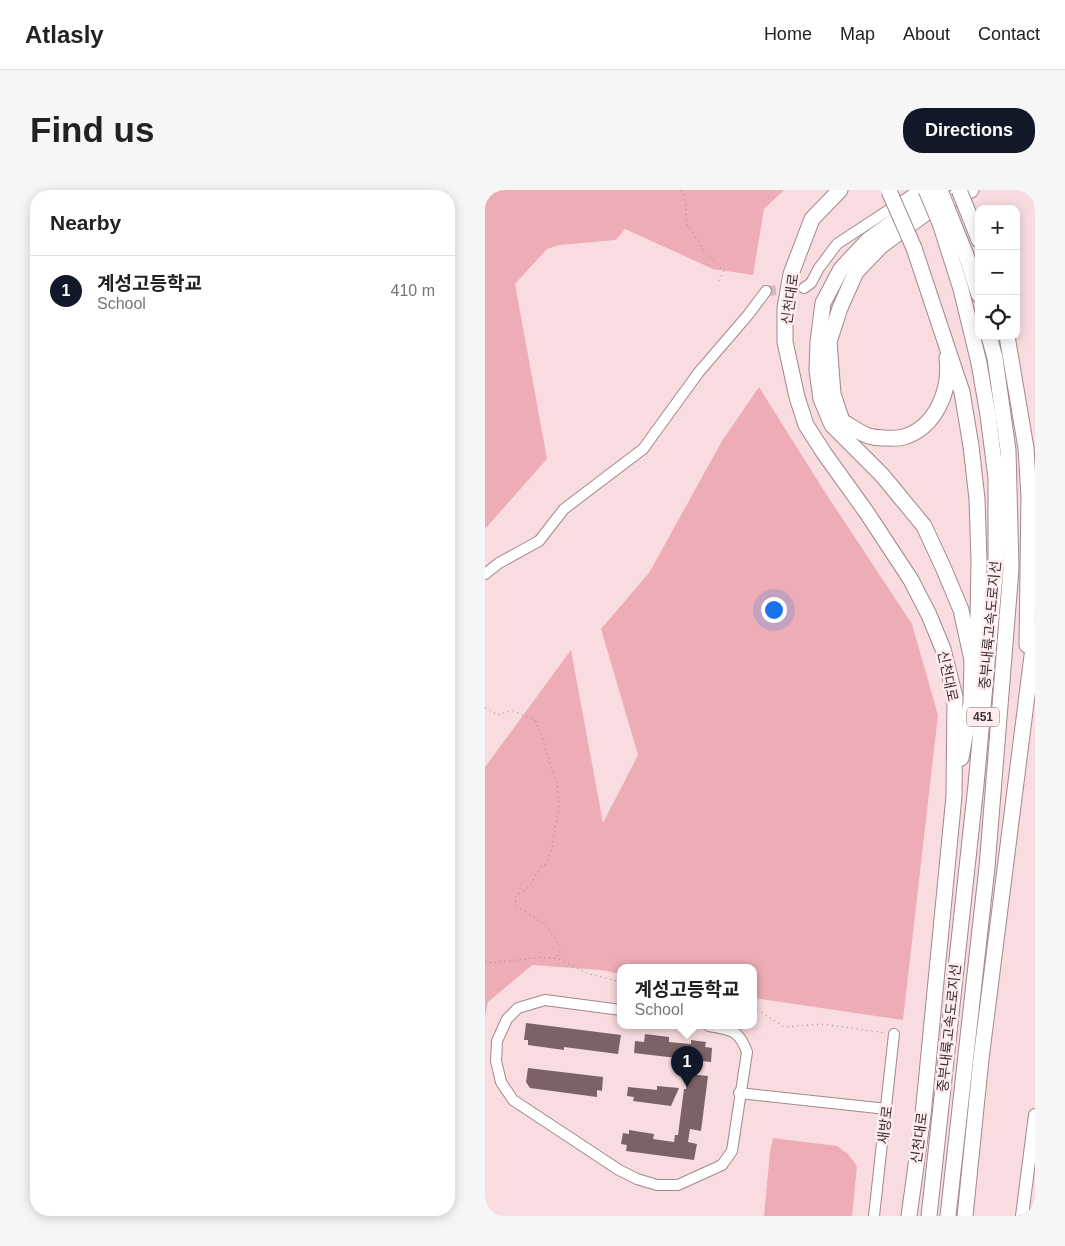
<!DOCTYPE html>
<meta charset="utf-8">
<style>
:root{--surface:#fff;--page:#f6f6f6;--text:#222;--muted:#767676;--line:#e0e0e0;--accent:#111827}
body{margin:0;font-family:Helvetica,"Noto Sans KR",sans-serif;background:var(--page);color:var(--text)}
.controls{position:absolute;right:15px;top:15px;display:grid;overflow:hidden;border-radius:10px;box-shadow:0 2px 12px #0003}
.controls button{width:45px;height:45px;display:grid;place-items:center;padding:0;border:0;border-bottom:1px solid var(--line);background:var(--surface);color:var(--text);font:25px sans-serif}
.you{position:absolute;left:288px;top:419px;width:18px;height:18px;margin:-12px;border:4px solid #fff;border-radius:50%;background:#1a73e8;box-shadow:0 0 0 8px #1a73e833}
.badge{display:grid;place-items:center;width:32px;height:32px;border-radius:50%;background:var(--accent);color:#fff;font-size:16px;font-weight:700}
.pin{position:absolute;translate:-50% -41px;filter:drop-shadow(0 1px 2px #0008)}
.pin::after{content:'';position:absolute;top:26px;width:18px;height:15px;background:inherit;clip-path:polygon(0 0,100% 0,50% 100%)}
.popup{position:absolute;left:132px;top:774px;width:140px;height:65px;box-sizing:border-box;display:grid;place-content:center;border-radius:10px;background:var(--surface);filter:drop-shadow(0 1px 4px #0005);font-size:16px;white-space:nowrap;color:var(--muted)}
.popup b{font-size:19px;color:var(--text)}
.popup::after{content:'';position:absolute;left:50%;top:100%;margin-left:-10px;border:10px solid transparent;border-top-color:var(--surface)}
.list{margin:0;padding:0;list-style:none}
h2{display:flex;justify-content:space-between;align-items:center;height:65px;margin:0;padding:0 20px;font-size:21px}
h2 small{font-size:16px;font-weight:400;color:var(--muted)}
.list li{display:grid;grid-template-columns:32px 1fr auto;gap:15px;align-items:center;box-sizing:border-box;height:70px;padding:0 20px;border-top:1px solid var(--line)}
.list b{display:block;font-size:19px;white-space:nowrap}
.list p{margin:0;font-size:16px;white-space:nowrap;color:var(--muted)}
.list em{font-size:16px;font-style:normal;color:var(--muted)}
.icon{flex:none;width:28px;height:28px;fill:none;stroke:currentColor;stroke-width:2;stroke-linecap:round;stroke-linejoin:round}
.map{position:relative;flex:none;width:550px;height:1026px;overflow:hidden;border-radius:20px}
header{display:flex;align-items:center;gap:30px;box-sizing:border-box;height:70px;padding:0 25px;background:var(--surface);border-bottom:1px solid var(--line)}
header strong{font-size:24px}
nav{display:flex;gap:28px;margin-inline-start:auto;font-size:18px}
.intro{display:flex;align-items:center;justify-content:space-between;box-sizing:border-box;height:120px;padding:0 30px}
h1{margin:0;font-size:35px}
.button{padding:12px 22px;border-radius:20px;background:var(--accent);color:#fff;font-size:18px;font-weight:700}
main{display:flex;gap:30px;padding:0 30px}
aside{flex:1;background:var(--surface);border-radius:20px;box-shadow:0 2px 12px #0003}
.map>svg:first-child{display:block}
.green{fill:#eeadb6}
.building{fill:#7a6265}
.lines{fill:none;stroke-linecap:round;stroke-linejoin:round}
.minor-tunnel{stroke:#d2babc;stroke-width:10;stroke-dasharray:10 5;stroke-linecap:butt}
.minor-casing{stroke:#a2888b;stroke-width:12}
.major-casing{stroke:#a2888b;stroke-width:14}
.highway-casing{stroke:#a2888b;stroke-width:17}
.path{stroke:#938082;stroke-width:1;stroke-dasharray:1 4;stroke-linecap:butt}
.minor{stroke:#fff;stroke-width:10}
.major{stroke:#fff;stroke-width:12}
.highway{stroke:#fff;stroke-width:15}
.highway-bridge-casing{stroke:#a2888b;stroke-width:17;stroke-linecap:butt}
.highway-bridge{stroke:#fff;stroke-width:15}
.labels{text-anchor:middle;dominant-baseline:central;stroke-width:5;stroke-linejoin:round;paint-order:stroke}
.shield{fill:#feecee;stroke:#76696a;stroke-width:1}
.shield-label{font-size:12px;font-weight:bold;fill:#3c3132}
.street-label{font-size:14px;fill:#3c3132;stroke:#feecee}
</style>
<header>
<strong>Atlasly</strong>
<nav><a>Home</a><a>Map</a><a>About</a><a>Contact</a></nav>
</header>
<div class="intro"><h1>Find us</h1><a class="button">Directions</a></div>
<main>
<aside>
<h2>Nearby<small></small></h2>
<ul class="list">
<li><span class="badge">1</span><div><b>계성고등학교</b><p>School</p></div><em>410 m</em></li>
</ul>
</aside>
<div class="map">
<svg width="550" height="1026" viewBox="0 0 550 1026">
<rect width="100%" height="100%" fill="#f8dcdf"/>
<!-- green -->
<g class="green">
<path d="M0,0H299L279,19L268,85L228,79L140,39L131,50L74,55L62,59L30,94L62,269L0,339Z"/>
<path d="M274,197L336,296L427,434L453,525L418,830L268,808V778H136V784L116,780L47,775L3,812L0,828V577L86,460L118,633L153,565L116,439L164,383L237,251Z"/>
<path d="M288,948L352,956L363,964L372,976L367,1026H279L285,962Z"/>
</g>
<!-- building -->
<g class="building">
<path d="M41,833L136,845L133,864L79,857V860L43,855V850H39Z"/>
<path d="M160,844L184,847V852L206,854V850L221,852L220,857L227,858L226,872L149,863L150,851L159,852Z"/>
<path d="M43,878L118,887L117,901L112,900V907L45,898L41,892Z"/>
<path d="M203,884L223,886L216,941L205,939L203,952L212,954L209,970L141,961L142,955L136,954L138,943L144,944V940L169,944L168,949L189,952L190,945H193L199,899H201Z"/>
<path d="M172,896L194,898L186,916L148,911L149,907L142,906L143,897L172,900Z"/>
</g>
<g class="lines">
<!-- minor-tunnel -->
<path class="minor-tunnel" d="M281,101L319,98"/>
<defs>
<g id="minor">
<path d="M319,98L326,93L334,78L352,54L434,0"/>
<path d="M0,384L14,373L54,351L79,319L158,259L214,182L263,125L281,101"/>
<path d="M136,820L60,810L33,818L22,829L12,851L11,871L16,892L28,910L134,980L152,989L172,995H193L237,975L247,961L262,862C254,839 245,840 224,836"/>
<path d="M254,903L402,919"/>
<path d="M389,1026L409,844"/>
</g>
<path id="major" d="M537,1026L550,925"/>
<g id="highway">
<path d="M355,0L327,29L306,84L300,118V152L312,207L321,235L339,263L382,323L426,390L444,425L458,459L470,507L469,606L438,925L424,1026"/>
<path d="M453,0L383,50L356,79L338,113L333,152L332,180L336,209L347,235L397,285L439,336L458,377L476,420L487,470"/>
<path d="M485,27L494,50"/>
<path d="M466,28L481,65L494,105"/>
<path d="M429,58L477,202L486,256L492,309L494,370L493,428L487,470L486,513L476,568"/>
<path d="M522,146L541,258L544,307L542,455"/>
<path d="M462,168C466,200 451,237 419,247C413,249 394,248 388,247C378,246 366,236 357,231L348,204L344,152L355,118L371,82L396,56L448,18L486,0"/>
<path d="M444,1026L491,595L511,373V288L503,225L494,173L476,99L455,33"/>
<path d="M463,1026L502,677L526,379L523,260L510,168L504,146"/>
<path d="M480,1026L496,869L550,442"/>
</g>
</defs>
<!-- minor casing -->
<use href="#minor" class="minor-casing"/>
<!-- major casing -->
<use href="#major" class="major-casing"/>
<!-- highway casing -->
<use href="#highway" class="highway-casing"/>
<!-- path -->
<g class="path">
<path d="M196,0L201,14V32L219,61L239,81L234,91L231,89"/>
<path d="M0,518C16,526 9,526 27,520L51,531L52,537L56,542L65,574L72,592L74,616L67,658L61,674L56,676L45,696L30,707L31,715L63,737L75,756L72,769"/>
<path d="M0,771L6,773L58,767L74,769L104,784L136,792"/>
<path d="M268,817L299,837L337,834L401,843"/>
</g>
<!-- minor -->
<use href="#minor" class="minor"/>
<!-- major -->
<use href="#major" class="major"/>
<!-- highway -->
<use href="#highway" class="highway"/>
<defs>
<g id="highway-bridge">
<path d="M441,0L455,33"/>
<path d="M455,0L466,28"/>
<path d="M474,0L485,27"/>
<path d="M404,1L429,58"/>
</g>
</defs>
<!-- highway-bridge casing -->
<use href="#highway-bridge" class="highway-bridge-casing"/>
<!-- highway-bridge -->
<use href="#highway-bridge" class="highway-bridge"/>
</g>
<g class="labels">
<!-- shield labels -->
<rect class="shield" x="482" y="517.5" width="32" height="19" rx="4"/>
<g class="shield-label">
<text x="498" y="527">451</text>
</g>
<!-- street labels -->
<g class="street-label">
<text transform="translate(305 109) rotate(-82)">신천대로</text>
<text transform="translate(505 435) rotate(-85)">중부내륙고속도로지선</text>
<text transform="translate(463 486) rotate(78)">신천대로</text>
<text transform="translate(464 838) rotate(-84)">중부내륙고속도로지선</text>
<text transform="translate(400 935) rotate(-83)">새방로</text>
<text transform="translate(434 948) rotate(-83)">신천대로</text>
</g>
</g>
</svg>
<div class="controls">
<button>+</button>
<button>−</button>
<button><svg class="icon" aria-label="locate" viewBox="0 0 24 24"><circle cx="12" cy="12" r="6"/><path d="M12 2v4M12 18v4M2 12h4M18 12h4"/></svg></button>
</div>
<div class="you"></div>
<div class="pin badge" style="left:202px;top:897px">1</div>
<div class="popup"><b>계성고등학교</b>School</div>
</div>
</main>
